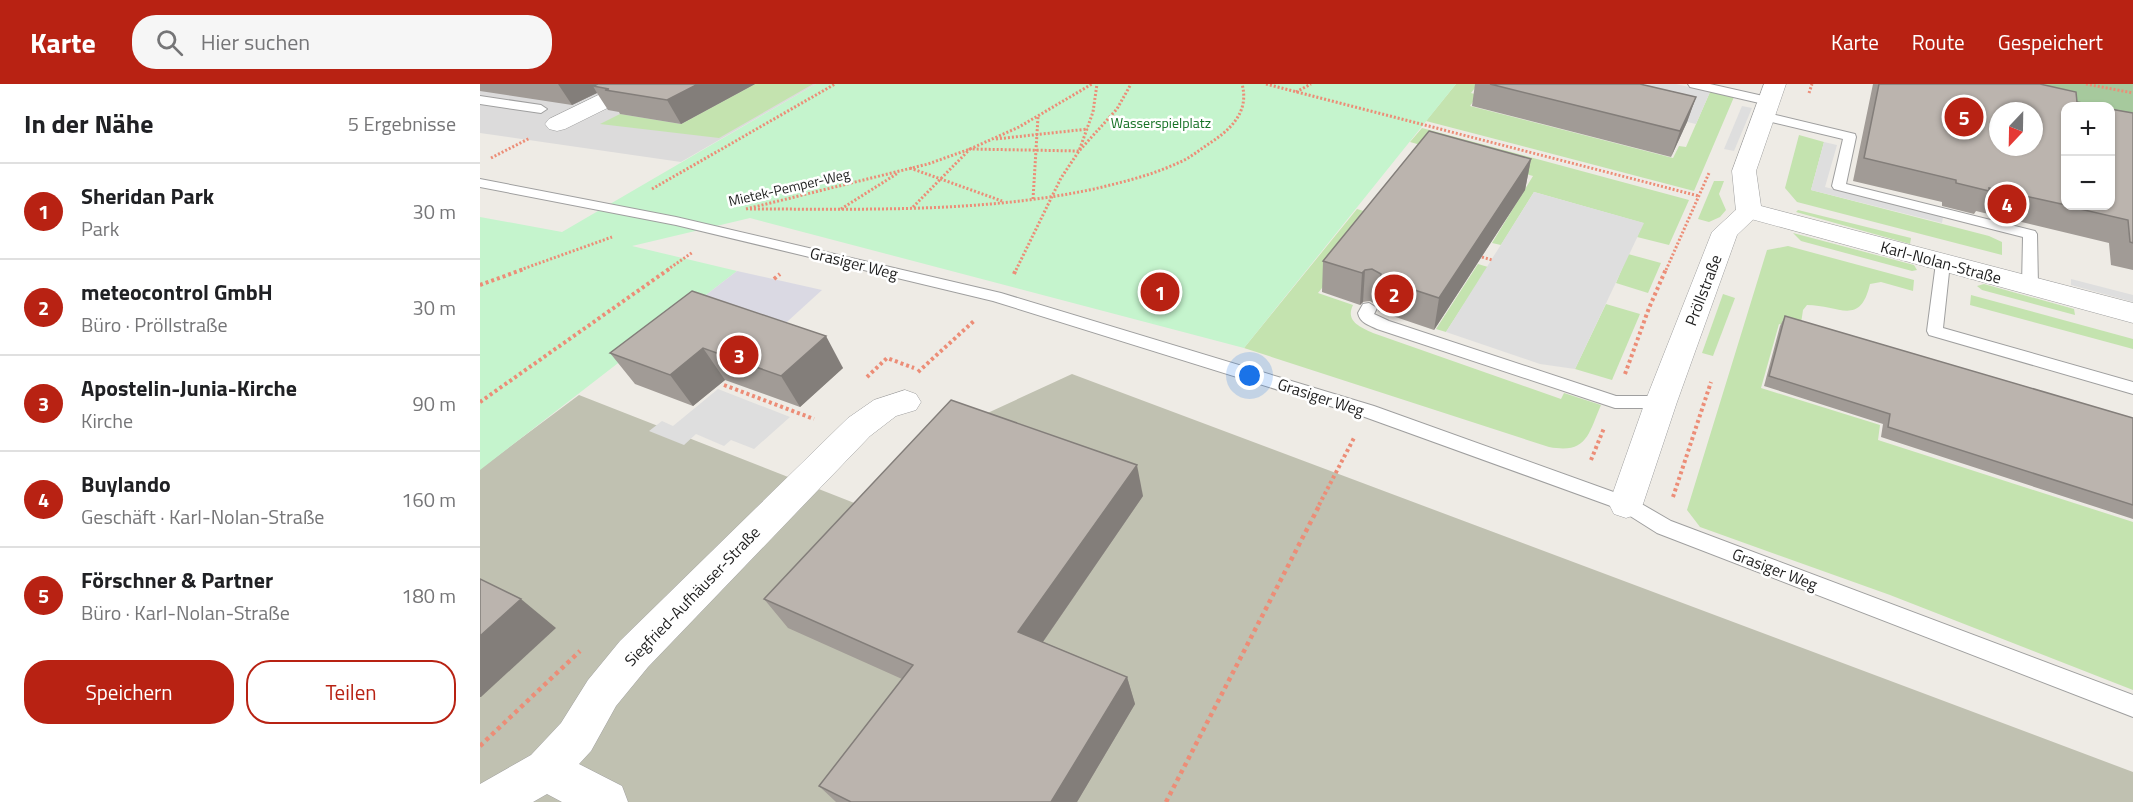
<!DOCTYPE html>
<html lang="de">
<meta charset="utf-8">
<style>
:root{--surface:#fff;--page:#f6f6f6;--text:#202124;--muted:#757577;--line:#e0e0e0;--accent:#b82213}
body{margin:0;font-family:"Titillium Web",sans-serif;background:var(--page);color:var(--text)}
.controls{position:absolute;right:18px;top:18px;display:grid;overflow:hidden;border-radius:12px;box-shadow:0 2px 4px #0004}
.controls button{width:54px;height:54px;display:grid;place-items:center;padding:0;border:0;border-bottom:2px solid var(--line);background:var(--surface);color:var(--text);font:30px sans-serif}
.compass{position:absolute;left:1509px;top:18px;width:54px;height:54px;border-radius:50%;background:var(--surface);box-shadow:0 2px 4px #0004;rotate:202deg}
.you{position:absolute;left:770px;top:292px;width:21px;height:21px;margin:-15px;border:4px solid #fff;border-radius:50%;background:#1a73e8;box-shadow:0 0 0 9px #1a73e833}
.badge{display:grid;place-items:center;width:39px;height:39px;border-radius:50%;background:var(--accent);color:#fff;font-size:20px;font-weight:700}
.pin{position:absolute;translate:-50% -50%;border:3px solid #fff;box-shadow:0 2px 6px #0006}
.list{margin:0;padding:0;list-style:none}
h2{display:flex;justify-content:space-between;align-items:center;height:78px;margin:0;padding:0 24px;font-size:26px}
h2 small{font-size:20px;font-weight:400;color:var(--muted)}
.list li{display:grid;grid-template-columns:39px 1fr auto;gap:18px;align-items:center;box-sizing:border-box;height:96px;padding:0 24px;border-top:2px solid var(--line)}
.list b{display:block;font-size:22px;white-space:nowrap}
.list p{margin:0;font-size:20px;white-space:nowrap;color:var(--muted)}
.list em{font-size:20px;font-style:normal;color:var(--muted)}
.actions{display:flex;gap:12px;padding:18px 24px}
.actions a{flex:1;padding:14px 0;border:2px solid var(--accent);border-radius:24px;text-align:center;font-size:21px;color:var(--accent)}
.actions .main{background:var(--accent);color:#fff}
.icon{flex:none;width:33px;height:33px;fill:none;stroke:currentColor;stroke-width:2;stroke-linecap:round;stroke-linejoin:round}
.map{position:relative;flex:none;width:1653px;height:718px;overflow:hidden}
header{display:flex;align-items:center;gap:36px;box-sizing:border-box;height:84px;padding:0 30px;background:var(--accent);color:#fff}
header strong{font-size:28px}
nav{display:flex;gap:33px;margin-inline-start:auto;font-size:21px}
.search{width:420px;height:54px;background:var(--page);display:flex;align-items:center;gap:15px;box-sizing:border-box;padding:0 21px;border-radius:24px;color:var(--muted);font-size:22px}
main{display:flex}
aside{flex:1;background:var(--surface)}
.map>svg:first-child{display:block}
.residential{fill:#dcdbdb}
.construction{fill:#c0c1b1}
.grass{fill:#c4e3af}
.forest{fill:#a6c99d}
.park{fill:#c5f4cd}
.parking{fill:#dedede}
.plaza{fill:#dad9e3}
.lines{fill:none;stroke-linecap:round;stroke-linejoin:round}
.service-casing{stroke:#9f9f9f;stroke-width:2}
.minor-casing{stroke:#9f9f9f;stroke-width:1}
.tertiary-casing{stroke:#9f9f9f;stroke-width:1}
.path-far2{stroke:#ec8d77;stroke-width:3;stroke-dasharray:2 2;stroke-linecap:butt}
.path-far1{stroke:#ec8d77;stroke-width:4;stroke-dasharray:3 3;stroke-linecap:butt}
.path{stroke:#ec8d77;stroke-width:4.5;stroke-dasharray:4 4;stroke-linecap:butt}
.service{fill:#fff;fill-rule:evenodd}
.minor{fill:#fff;fill-rule:evenodd}
.tertiary{fill:#fff;fill-rule:evenodd}
.wall{fill:#a19b96}
.shaded-wall{fill:#837e7a}
.building{fill:#bbb4ae;stroke:#837e7a;stroke-width:1.5;fill-rule:evenodd}
.labels{text-anchor:middle;dominant-baseline:central;stroke-width:5;stroke-linejoin:round;paint-order:stroke}
.far-park-label{font-size:14px;fill:#167125;stroke:#fff}
.far-street-label{font-size:14px;fill:#1e1e1e;stroke:#fff}
.street-label{font-size:16px;fill:#1e1e1e;stroke:#fff}
</style>
<header>
<strong>Karte</strong>
<div class="search"><svg class="icon" aria-label="search" viewBox="0 0 24 24"><circle cx="10" cy="10" r="6"/><path d="M15 15l6 6"/></svg>Hier suchen</div>
<nav><a>Karte</a><a>Route</a><a>Gespeichert</a></nav>
</header>
<main>
<aside>
<h2>In der Nähe<small>5 Ergebnisse</small></h2>
<ul class="list">
<li><span class="badge">1</span><div><b>Sheridan Park</b><p>Park</p></div><em>30 m</em></li>
<li><span class="badge">2</span><div><b>meteocontrol GmbH</b><p>Büro · Pröllstraße</p></div><em>30 m</em></li>
<li><span class="badge">3</span><div><b>Apostelin-Junia-Kirche</b><p>Kirche</p></div><em>90 m</em></li>
<li><span class="badge">4</span><div><b>Buylando</b><p>Geschäft · Karl-Nolan-Straße</p></div><em>160 m</em></li>
<li><span class="badge">5</span><div><b>Förschner &amp; Partner</b><p>Büro · Karl-Nolan-Straße</p></div><em>180 m</em></li>
</ul>
<div class="actions"><a class="main">Speichern</a><a>Teilen</a></div>
</aside>
<div class="map">
<svg width="1653" height="718" viewBox="0 0 1653 718">
<rect width="100%" height="100%" fill="#eeebe5"/>
<!-- residential -->
<path class="residential" d="M0,0H336L201,78L0,49Z"/>
<!-- construction -->
<path class="construction" d="M592,290L1653,688V718H0V385L99,311L382,422L438,361Z"/>
<!-- grass -->
<g class="grass">
<path d="M275,0H333L239,54L120,40L140,30L201,40Z"/>
<path d="M976,0H998L991,9L998,11L990,22L1193,74L1199,62L1206,63L1230,8L1254,13L1214,107L946,37Z"/>
<path d="M942,44L1209,116L1189,161L1157,153L1163,139L1054,108L1021,161L1012,159L1053,92L930,58Z"/>
<path d="M1319,51L1344,58L1331,106L1509,152L1522,158V171L1317,118L1305,104Z"/>
<path d="M1234,97H1244L1239,110L1246,126L1240,133L1229,138L1218,135Z"/>
<path d="M877,125L900,132L838,209L873,221C865,237 880,243 893,249L1081,315L1084,309L1121,321C1108,351 1107,370 1069,363L764,264Z"/>
<path d="M1318,126L1431,154L1430,160L1316,128Z"/>
<path d="M1313,149L1434,181L1437,186L1432,187L1321,157Z"/>
<path d="M1308,162L1434,196L1433,207L1401,198L1390,200C1380,243 1359,221 1327,221L1323,226L1320,246L1299,240L1281,304L1400,341L1398,356L1653,438V606L1410,511L1220,443L1207,426L1287,166Z"/>
<path d="M1148,170L1181,179L1168,209L1136,199Z"/>
<path d="M998,180L1008,183L966,248L956,245Z"/>
<path d="M1504,200L1594,225L1595,231L1502,206L1497,202Z"/>
<path d="M1243,210L1255,214L1233,272L1222,269Z"/>
<path d="M1491,211L1653,255V265L1490,221Z"/>
<path d="M1126,220L1160,230L1132,296L1095,285Z"/>
</g>
<!-- forest -->
<path class="forest" d="M1501,0H1653V35L1631,30L1630,22H1593Z"/>
<!-- park -->
<path class="park" d="M336,0H976L764,264L270,134L152,162L257,187L0,386V133L82,148Z"/>
<!-- parking -->
<g class="parking">
<path d="M1110,0H1196L1230,8L1216,40L1135,21Z"/>
<path d="M1262,22L1272,24L1254,67L1244,65Z"/>
<path d="M1344,58L1357,61L1345,103L1463,133L1462,139L1331,106Z"/>
<path d="M1054,108L1164,139L1095,285L1060,280L966,248Z"/>
<path d="M1591,195L1653,211V218L1591,201Z"/>
<path d="M238,305L310,333L274,365L251,356L244,362L216,350L204,361L169,347L182,337L193,342Z"/>
</g>
<!-- plaza -->
<path class="plaza" d="M257,187L342,206L286,257L204,228Z"/>
<g class="lines">
<defs>
<g id="service">
<path d="M1208,0H1230L1292,14L1294,17L1288,21L1210,3Z"/>
<path d="M0,12L61,21L67,25L61,29L0,20Z"/>
<path d="M1283,28L1375,50L1376,53L1366,100L1555,147L1557,150L1558,202L1550,207L1542,202L1543,153L1354,105L1352,102L1363,55L1279,35L1277,32L1279,29Z"/>
<path d="M0,95L196,133L521,209L894,322L1153,415L1191,437L1653,611V633L1177,449L1139,425L882,332L513,217L196,141L0,103Z"/>
<path d="M1463,174L1470,179L1463,244L1653,298V310L1449,251L1447,247L1456,179Z"/>
<path d="M889,219L897,224L894,230L909,237L1136,312H1181L1187,314L1190,318L1187,322L1181,324H1135L897,245C889,241 880,239 878,229L883,220Z"/>
</g>
<g id="minor">
<path d="M141,0H169L166,5L85,45L77,47L69,45L65,40L69,35Z"/>
<path d="M1269,119L1278,122L1282,127L1257,151L1197,318L1163,420L1158,430L1146,434L1134,430L1129,420L1165,318L1232,148L1260,122Z"/>
<path d="M425,306L436,310L441,318L436,326L416,332L390,352L168,583L136,622L111,667L99,680L142,702L148,718H82L67,710L53,718H0V700L51,671L81,639L108,596L140,557L368,334L394,316Z"/>
</g>
<path id="tertiary" d="M1284,0H1306L1276,87L1281,122L1653,219V239L1260,132L1256,127L1252,87Z"/>
</defs>
<!-- service casing -->
<use href="#service" class="service-casing"/>
<!-- minor casing -->
<use href="#minor" class="minor-casing"/>
<!-- tertiary casing -->
<use href="#tertiary" class="tertiary-casing"/>
<!-- path-far2 -->
<g class="path-far2">
<path d="M786,0L1219,112"/>
<path d="M1606,0L1653,9"/>
<path d="M816,8L831,0"/>
<path d="M1329,9L1332,0"/>
<path d="M516,55L608,45"/>
<path d="M11,74L50,54"/>
<path d="M430,84L522,117"/>
<path d="M172,105L355,0"/>
<path d="M553,115L558,33"/>
<path d="M433,123L490,65L599,67L613,28L617,0"/>
<path d="M266,125L448,80L490,65L539,43L612,0"/>
<path d="M270,125C384,125 501,129 614,105C643,98 673,91 700,78C710,74 718,67 727,61C749,47 770,29 762,0"/>
<path d="M361,125L418,89"/>
<path d="M1002,173L1012,176"/>
<path d="M40,186L132,153"/>
<path d="M187,186L213,168"/>
<path d="M536,186L581,94L599,67L637,25L651,0"/>
<path d="M1186,186L1229,89"/>
</g>
<!-- path-far1 -->
<g class="path-far1">
<path d="M534,190L536,185"/>
<path d="M294,195L300,190"/>
<path d="M0,201L44,185"/>
<path d="M438,288L495,236"/>
<path d="M1145,290L1169,224L1186,185"/>
<path d="M387,293L407,274L434,284"/>
<path d="M244,301L334,335"/>
<path d="M0,318L189,185"/>
<path d="M1111,376L1124,344"/>
<path d="M1193,413L1231,298"/>
<path d="M839,421L875,352"/>
</g>
<!-- path -->
<g class="path">
<path d="M0,662L100,567"/>
<path d="M686,718L840,420"/>
</g>
<!-- service -->
<use href="#service" class="service"/>
<!-- minor -->
<use href="#minor" class="minor"/>
<!-- tertiary -->
<use href="#tertiary" class="tertiary"/>
</g>
<!-- wall -->
<g class="wall">
<path d="M0,0H275L201,40L140,30L139,28L128,26L117,9L92,21L0,7Z"/>
<path d="M995,0H1160L1216,13L1207,38L1191,73L992,22Z"/>
<path d="M1393,0H1560L1597,18L1653,29V186L1631,181L1629,159L1496,127L1494,130L1462,122V118L1373,97Z"/>
<path d="M1051,75L1045,106L954,246L898,227V222L890,217L883,218L880,221L842,208L843,177Z"/>
<path d="M212,207L363,284L320,323L245,296L213,322L155,300L130,269Z"/>
<path d="M1305,232L1653,334V435L1401,353L1403,340L1284,302L1300,242Z"/>
<path d="M663,412L563,558L647,593L655,620L597,718H356L339,702L422,595L308,544L284,515Z"/>
</g>
<!-- shaded-wall -->
<g class="shaded-wall">
<path d="M78,0H136L113,2L117,9L92,21Z"/>
<path d="M218,0H275L201,40L187,16Z"/>
<path d="M1216,13L1207,38L1191,73L1200,47Z"/>
<path d="M1051,75L1045,106L954,246L959,214Z"/>
<path d="M885,186L883,218L880,221L882,189Z"/>
<path d="M346,252L363,284L320,323L301,292Z"/>
<path d="M223,264L245,296L213,322L190,291Z"/>
<path d="M657,381L663,412L551,575L538,548Z"/>
<path d="M41,515L76,544L1,613H0V552Z"/>
<path d="M647,593L655,620L597,718H571Z"/>
</g>
<!-- building -->
<g class="building">
<path d="M118,0H218L187,16L125,6L129,5L113,2Z"/>
<path d="M1010,0H1160L1216,13L1200,47Z"/>
<path d="M1399,0H1560L1596,8L1597,18L1620,22H1586V121L1509,104V107L1476,99V96L1384,74ZM1518,27H1554V63H1518Z"/>
<path d="M1630,25L1653,29V159L1650,158L1648,136L1587,122H1630Z"/>
<path d="M949,47L1051,75L959,214L901,195V190L892,185L885,186L882,189L843,177Z"/>
<path d="M212,207L346,252L301,292L223,264L190,291L130,269Z"/>
<path d="M1305,232L1653,334V421L1408,343L1410,330L1289,292Z"/>
<path d="M471,316L657,381L538,548L647,593L571,718H371L339,702L433,581L284,515Z"/>
<path d="M0,495L41,515L0,552Z"/>
</g>
<g class="labels">
<!-- far-park labels -->
<g class="far-park-label">
<text x="681" y="38">Wasserspielplatz</text>
</g>
<!-- far-street labels -->
<g class="far-street-label">
<text transform="translate(309 103) rotate(-13)">Mietek-Pemper-Weg</text>
</g>
<!-- street labels -->
<g class="street-label">
<text transform="translate(1461 178) rotate(15)">Karl-Nolan-Straße</text>
<text transform="translate(374 179) rotate(14)">Grasiger Weg</text>
<text transform="translate(1223 206) rotate(-69)">Pröllstraße</text>
<text transform="translate(841 313) rotate(18)">Grasiger Weg</text>
<text transform="translate(1295 485) rotate(21)">Grasiger Weg</text>
<text transform="translate(212 512) rotate(-46)">Siegfried-Aufhäuser-Straße</text>
</g>
</g>
</svg>
<div class="controls">
<button>+</button>
<button>−</button>
</div>
<svg class="compass" viewBox="-18 -18 36 36"><path d="M0-13l5 13h-10z" fill="#e53935"/><path d="M0 13l5-13h-10z" fill="#757577"/></svg>
<div class="you"></div>
<div class="pin badge" style="left:680px;top:208px">1</div>
<div class="pin badge" style="left:914px;top:210px">2</div>
<div class="pin badge" style="left:259px;top:271px">3</div>
<div class="pin badge" style="left:1527px;top:120px">4</div>
<div class="pin badge" style="left:1484px;top:33px">5</div>
</div>
</main>
